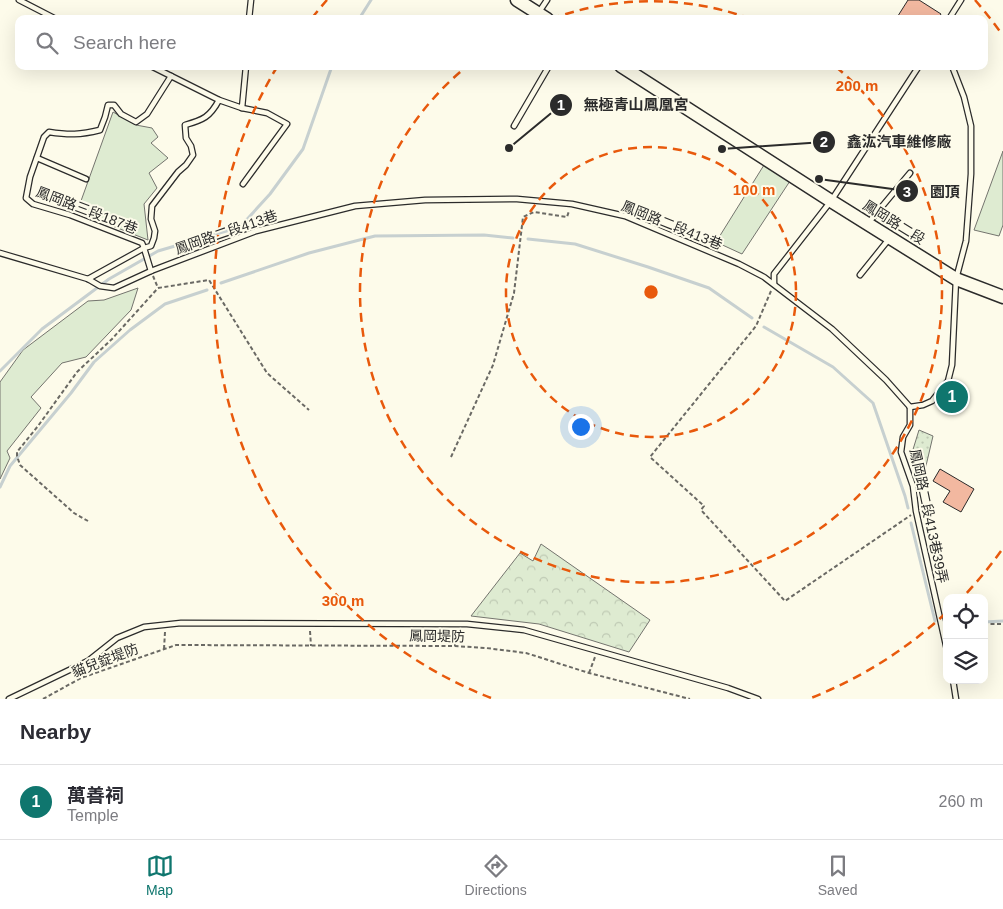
<!DOCTYPE html>
<meta charset="utf-8">
<style>
:root{--surface:#fff;--page:#f7f7f7;--text:#2b2b33;--muted:#7c7c81;--line:#e1e1e2;--accent:#0f766e}
body{margin:0;font-family:Helvetica,"Noto Sans TC",sans-serif;background:var(--page);color:var(--text)}
.controls{position:absolute;right:15px;bottom:15px;display:grid;overflow:hidden;border-radius:10px;box-shadow:0 5px 20px #0002}
.controls button{width:45px;height:45px;display:grid;place-items:center;padding:0;border:0;border-bottom:1px solid var(--line);background:var(--surface);color:var(--text);font:25px sans-serif}
.you{position:absolute;left:580px;top:426px;width:18px;height:18px;margin:-12px;border:4px solid #fff;border-radius:50%;background:#1a73e8;box-shadow:0 0 0 8px #1a73e833}
.badge{display:grid;place-items:center;width:32px;height:32px;border-radius:50%;background:var(--accent);color:#fff;font-size:16px;font-weight:700}
.pin{position:absolute;translate:-50% -50%;border:2px solid #fff;box-shadow:0 1px 5px #0006}
.list{margin:0;padding:0;list-style:none}
h2{display:flex;justify-content:space-between;align-items:center;height:65px;margin:0;padding:0 20px;font-size:21px}
h2 small{font-size:16px;font-weight:400;color:var(--muted)}
.list li{display:grid;grid-template-columns:32px 1fr auto;gap:15px;align-items:center;box-sizing:border-box;height:75px;padding:0 20px;border-top:1px solid var(--line)}
.list b{display:block;font-size:19px;white-space:nowrap}
.list p{margin:0;font-size:16px;white-space:nowrap;color:var(--muted)}
.list em{font-size:16px;font-style:normal;color:var(--muted)}
.icon{flex:none;width:28px;height:28px;fill:none;stroke:currentColor;stroke-width:2;stroke-linecap:round;stroke-linejoin:round}
.map{position:relative;flex:none;width:1003px;height:699px;overflow:hidden}
.search{position:absolute;background:var(--surface);box-shadow:0 5px 20px #0002;left:15px;right:15px;top:15px;height:55px;display:flex;align-items:center;gap:12px;box-sizing:border-box;padding:0 18px;border-radius:10px;color:var(--muted);font-size:19px}
.sheet{height:140px;background:var(--surface)}
nav{display:flex;justify-content:space-around;align-items:center;box-sizing:border-box;height:70px;border-top:1px solid var(--line);background:var(--surface);font-size:14px;color:var(--muted)}
nav a{display:grid;justify-items:center;gap:2px}
nav .on{color:var(--accent)}
.map>svg:first-child{display:block}
.grass{fill:#deebd1;stroke:#74746e}
.forest{fill:url(#forest-crowns);stroke:#74746e}
.park{fill:url(#park-dots);stroke:#74746e}
.lines{fill:none;stroke-linecap:round;stroke-linejoin:round}
.stream{stroke:#c7d0d0;stroke-width:3}
.building{fill:#f2b8a0;stroke:#2b2b2b}
.lane-casing{stroke:#2b2b2b;stroke-width:7}
.secondary-casing{stroke:#2b2b2b;stroke-width:15}
.path{stroke:#6a6964;stroke-width:2;stroke-dasharray:4 2.5;stroke-linecap:butt}
.lane{stroke:#fdfbea;stroke-width:4.5}
.secondary{stroke:#fdfbea;stroke-width:12}
.ring{fill:none;stroke:#e8590c;stroke-width:2.5;stroke-dasharray:9 6}
.labels{text-anchor:middle;dominant-baseline:central;stroke-width:4;stroke-linejoin:round;paint-order:stroke}
.street-label{font-size:14px;fill:#2b2b2b;stroke:#fdfbea}
.centre{fill:#e8590c;stroke:#fdfbea;stroke-width:2.5}
.ring-label{font-size:15px;text-anchor:middle;font-weight:bold;fill:#e8590c;stroke:#fdfbea;stroke-width:4;stroke-linejoin:round;paint-order:stroke}
.leader{fill:none;stroke:#2b2b2b;stroke-width:2}
.callout-dot{fill:#2b2b2b;stroke:#fdfbea;stroke-width:2}
.mark-label{font-size:15px;text-anchor:middle;font-weight:bold;fill:#fff}
.callout-label{font-size:15px;text-anchor:middle;font-weight:bold;fill:#2b2b2b;stroke:#fdfbea;stroke-width:4;stroke-linejoin:round;paint-order:stroke}
</style>
<div class="map">
<svg width="1003" height="699" viewBox="0 0 1003 699">
<defs>
<pattern id="forest-crowns" width="20" height="18" patternUnits="userSpaceOnUse" patternTransform="scale(1.25)"><rect width="20" height="18" fill="#deebd1"/><path d="M2 6a3 3 0 1 1 6 0M12 15a3 3 0 1 1 6 0" fill="none" stroke="#bfcab4"/></pattern>
<pattern id="park-dots" width="8" height="8" patternUnits="userSpaceOnUse" patternTransform="scale(1.25)"><rect width="8" height="8" fill="#deebd1"/><path d="M2 2h.1M6 6h.1" fill="none" stroke="#bfcab4" stroke-width="1.8" stroke-linecap="round"/></pattern>
</defs>
<rect width="100%" height="100%" fill="#fdfbea"/>
<!-- grass -->
<g class="grass">
<path d="M113,112L136,125L152,128L158,137L151,143L168,158L149,173L157,188L144,204L148,240L77,212Z"/>
<path d="M1003,151V225L999,236L974,230Z"/>
<path d="M764,165L790,181L742,254L716,242Z"/>
<path d="M138,288L131,310L86,357L62,363L31,397L41,408L7,451L10,458L0,479V382L23,350L88,301L104,300Z"/>
</g>
<!-- forest -->
<path class="forest" d="M541,544L650,620L629,652L539,624L471,616L520,553L533,561Z"/>
<!-- park -->
<path class="park" d="M919,430L933,436L925,470L917,471L911,456Z"/>
<g class="lines">
<!-- stream -->
<g class="stream">
<path d="M359,19L371,0"/>
<path d="M528,239L575,244L648,267L709,288L752,318"/>
<path d="M221,283L309,253L375,236L484,235L513,238"/>
<path d="M764,327L833,367L873,403L905,496L908,508"/>
<path d="M0,371L42,329L109,279L158,251L240,227L270,194L303,149L332,66"/>
<path d="M0,487L10,466L71,393L94,362L130,330L165,304L207,290"/>
<path d="M911,523L935,621"/>
<path d="M984,622L1003,621"/>
</g>
</g>
<!-- building -->
<g class="building">
<path d="M908,0H919L941,14L938,19H896Z"/>
<path d="M948,389L958,390L956,406L946,405Z"/>
<path d="M940,469L974,489L961,512L943,502L950,491L933,481Z"/>
</g>
<g class="lines">
<defs>
<g id="lane">
<path d="M19,0L56,19"/>
<path d="M539,12L547,0"/>
<path d="M249,19L251,0"/>
<path d="M949,19L961,0"/>
<path d="M151,66L219,100L242,108L246,66"/>
<path d="M242,108L267,113L287,124L243,184"/>
<path d="M514,126L549,66"/>
<path d="M37,158L86,179"/>
<path d="M869,222L910,173"/>
<path d="M0,253L88,279L100,286L114,288L151,271L256,231L355,206L425,200L517,199L572,204L625,216L739,264L764,277L832,329L886,380L910,407"/>
<path d="M151,271L144,248L151,246L154,238L155,231L151,219L152,206L178,172L186,165L193,155L191,146L186,138L185,125C203,120 210,117 219,100"/>
<path d="M860,275L889,239"/>
<path d="M88,279L144,248L142,243L70,215L33,204L26,198L30,177L44,137L49,132C69,135 80,135 100,130L105,117L108,105H114L121,114L136,122L147,114L171,76"/>
<path d="M774,284V274L831,201L919,66"/>
<path d="M910,407L923,405L932,401L948,381L952,365L956,279L966,241L971,174V126L964,97L952,66"/>
<path d="M910,407V425L903,437L901,452L913,486L916,511L947,650"/>
<path d="M953,680L956,699"/>
<path d="M9,699L88,661L117,638L144,627L181,623L467,624L524,630L728,688L758,699"/>
</g>
<g id="secondary">
<path d="M517,0L547,19"/>
<path d="M621,66L831,201L956,279L1003,297"/>
</g>
</defs>
<!-- lane casing -->
<use href="#lane" class="lane-casing"/>
<!-- secondary casing -->
<use href="#secondary" class="secondary-casing"/>
<!-- path -->
<g class="path">
<path d="M153,276L158,288L209,280L267,373L309,410"/>
<path d="M771,291L756,326L650,457L704,506L701,510L785,601L911,515"/>
<path d="M451,457L493,365L514,293L523,217L534,212L567,217L569,211"/>
<path d="M88,521L74,513L20,465L17,456V452L38,426L77,372L112,339L158,288"/>
<path d="M984,624H1003"/>
<path d="M310,631L311,646"/>
<path d="M455,631V646"/>
<path d="M164,649L165,632"/>
<path d="M589,673L595,657"/>
<path d="M43,699L81,678L176,645L455,646L486,648L526,653L589,673L690,699"/>
</g>
<!-- lane -->
<use href="#lane" class="lane"/>
<!-- secondary -->
<use href="#secondary" class="secondary"/>
</g>
<!-- distance rings -->
<g class="ring">
<circle cx="651" cy="292" r="145"/>
<path d="M551 19A291 291 0 0 1 751 19M836 67A291 291 0 1 1 466 67"/>
<path d="M1001 551A436 436 0 0 1 962 598M946 613A436 436 0 0 1 811 698M491 698A436 436 0 0 1 277 67M312 18A436 436 0 0 1 327 0M975 0A436 436 0 0 1 1001 33"/>
</g>
<g class="labels">
<!-- street labels -->
<g class="street-label">
<text transform="translate(87 210) rotate(21)">鳳岡路三段187巷</text>
<text transform="translate(894 222) rotate(32)">鳳岡路二段</text>
<text transform="translate(672 225) rotate(22)">鳳岡路二段413巷</text>
<text transform="translate(226 232) rotate(-19)">鳳岡路二段413巷</text>
<text transform="translate(929 516) rotate(78)">鳳岡路二段413巷39弄</text>
<text transform="translate(437 636) rotate(1)">鳳岡堤防</text>
<text transform="translate(105 660) rotate(-21)">貓兒錠堤防</text>
</g>
</g>
<circle cx="651" cy="292" r="8" class="centre"/>
<g class="ring-label">
<text x="857" y="91">200 m</text>
<text x="754" y="195">100 m</text>
<text x="343" y="606">300 m</text>
</g>
<!-- callouts -->
<path class="leader" d="M509 148L561 105M722 149L824 142M819 179L907 191"/>
<g class="callout-dot">
<circle cx="509" cy="148" r="5"/>
<circle cx="722" cy="149" r="5"/>
<circle cx="819" cy="179" r="5"/>
<circle cx="561" cy="105" r="12"/>
<circle cx="824" cy="142" r="12"/>
<circle cx="907" cy="191" r="12"/>
</g>
<g class="mark-label">
<text x="561" y="110">1</text>
<text x="824" y="147">2</text>
<text x="907" y="197">3</text>
</g>
<g class="callout-label">
<text x="636" y="110">無極青山鳳凰宮</text>
<text x="899" y="147">鑫汯汽車維修廠</text>
<text x="945" y="197">園頂</text>
</g>
</svg>
<div class="controls">
<button><svg class="icon" aria-label="locate" viewBox="0 0 24 24"><circle cx="12" cy="12" r="6"/><path d="M12 2v4M12 18v4M2 12h4M18 12h4"/></svg></button>
<button><svg class="icon" aria-label="layers" viewBox="0 0 24 24"><path d="M12 4l9 5-9 5-9-5zM3 14l9 5 9-5"/></svg></button>
</div>
<div class="you"></div>
<div class="pin badge" style="left:952px;top:397px">1</div>
<div class="search"><svg class="icon" aria-label="search" viewBox="0 0 24 24"><circle cx="10" cy="10" r="6"/><path d="M15 15l6 6"/></svg>Search here</div>
</div>
<section class="sheet">
<h2>Nearby<small></small></h2>
<ul class="list">
<li><span class="badge">1</span><div><b>萬善祠</b><p>Temple</p></div><em>260 m</em></li>
</ul>
</section>
<nav>
<a class="on"><svg class="icon" aria-label="map" viewBox="0 0 24 24"><path d="M3 6l6-2 6 2 6-2v14l-6 2-6-2-6 2zM9 4v14M15 6v14"/></svg>Map</a>
<a><svg class="icon" aria-label="directions" viewBox="0 0 24 24"><path d="M12 3l9 9-9 9-9-9zM9 14v-3h6M13 9l2 2-2 2"/></svg>Directions</a>
<a><svg class="icon" aria-label="saved" viewBox="0 0 24 24"><path d="M7 4h10v16l-5-4-5 4z"/></svg>Saved</a>
</nav>
